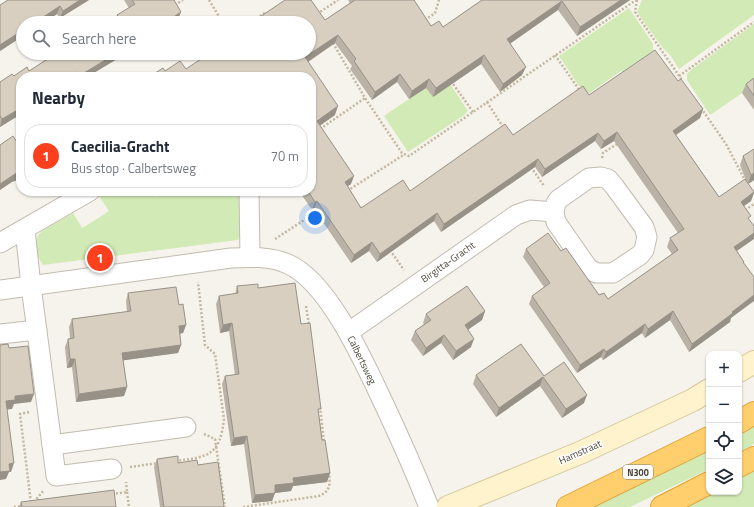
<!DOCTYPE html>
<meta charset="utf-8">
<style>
:root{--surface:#fff;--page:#f2f2f3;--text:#1f2937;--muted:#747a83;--line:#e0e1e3;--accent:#fc3f1d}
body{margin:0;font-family:"Titillium Web",sans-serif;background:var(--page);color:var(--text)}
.controls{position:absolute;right:12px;bottom:12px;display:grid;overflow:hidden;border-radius:8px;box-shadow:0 1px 3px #0004}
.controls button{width:36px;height:36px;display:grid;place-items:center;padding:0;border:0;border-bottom:1px solid var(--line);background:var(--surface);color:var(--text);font:20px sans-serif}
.you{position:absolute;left:315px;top:218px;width:14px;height:14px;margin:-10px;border:3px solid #fff;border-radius:50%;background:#1a73e8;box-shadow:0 0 0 6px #1a73e833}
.badge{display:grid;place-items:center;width:26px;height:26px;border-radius:50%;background:var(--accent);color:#fff;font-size:13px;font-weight:700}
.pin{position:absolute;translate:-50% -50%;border:2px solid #fff;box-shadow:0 1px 4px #0006}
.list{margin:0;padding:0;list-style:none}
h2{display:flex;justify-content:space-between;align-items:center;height:52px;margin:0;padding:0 16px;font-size:17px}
h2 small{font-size:13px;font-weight:400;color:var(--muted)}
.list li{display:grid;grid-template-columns:26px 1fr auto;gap:12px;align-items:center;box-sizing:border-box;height:64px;margin:0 8px 8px;padding:0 8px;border:1px solid var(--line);border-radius:16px}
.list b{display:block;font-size:15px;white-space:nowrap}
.list p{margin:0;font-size:13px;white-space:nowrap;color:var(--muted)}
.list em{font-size:13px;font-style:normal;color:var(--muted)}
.icon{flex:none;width:22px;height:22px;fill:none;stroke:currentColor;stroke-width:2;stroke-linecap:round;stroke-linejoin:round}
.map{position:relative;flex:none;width:754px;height:507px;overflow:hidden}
.search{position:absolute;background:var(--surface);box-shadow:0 1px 3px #0004;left:16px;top:16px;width:300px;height:44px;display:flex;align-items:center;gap:10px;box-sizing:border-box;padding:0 14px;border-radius:22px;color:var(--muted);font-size:15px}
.panel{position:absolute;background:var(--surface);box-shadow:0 1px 3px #0004;left:16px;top:72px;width:300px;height:124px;border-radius:16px}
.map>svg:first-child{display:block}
.green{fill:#d2eab5}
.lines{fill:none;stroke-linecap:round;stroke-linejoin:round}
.street-casing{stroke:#c2bbae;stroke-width:21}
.secondary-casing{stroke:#d6c79b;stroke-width:24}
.highway-casing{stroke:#e0a43c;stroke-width:24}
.path{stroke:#c4b79f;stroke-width:2.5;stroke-dasharray:2 2;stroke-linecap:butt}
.street{stroke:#fff;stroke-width:19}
.secondary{stroke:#fff3cd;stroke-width:22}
.highway{stroke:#ffcf6e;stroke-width:22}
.wall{fill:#bab2a6}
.shaded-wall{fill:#979187}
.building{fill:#d8cfc1;stroke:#979187}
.labels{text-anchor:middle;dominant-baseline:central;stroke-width:3;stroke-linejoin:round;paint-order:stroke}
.shield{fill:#fff;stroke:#817c74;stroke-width:1}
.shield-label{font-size:9px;font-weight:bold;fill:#4b4439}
.street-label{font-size:10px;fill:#4b4439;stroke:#fff}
</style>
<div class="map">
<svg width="754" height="507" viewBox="0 0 754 507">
<rect width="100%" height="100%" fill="#f6f3ec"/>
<!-- green -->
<g class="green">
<path d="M642,0H754V15L679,69L671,56L662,47L637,12Z"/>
<path d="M629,8L653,44V51L622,72L621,71L588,94L583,92L559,56Z"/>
<path d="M754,24V85L710,115L687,80V74L691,70Z"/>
<path d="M444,75L468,111L463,116L408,152L384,116Z"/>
<path d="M116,191H151L157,197L165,191H241L242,232L238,240L43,265C21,232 50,228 73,213L82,228L97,219L109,211L99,196Z"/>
<path d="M754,422V444L739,453V431Z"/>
<path d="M709,447V469L630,507H591L633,488Z"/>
<path d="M754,469V507H682L711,492H739V477Z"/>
</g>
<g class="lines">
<defs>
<g id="street">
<path d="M249,191L250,257"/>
<path d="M25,229L31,286L52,445L186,427"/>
<path d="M0,243L90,191"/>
<path d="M0,290L231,258C250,257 270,256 288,264C329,282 365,364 384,404C400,438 415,472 429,507"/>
<path d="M349,332L516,215L530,210L554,212L556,222L588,268L596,273H613L640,255L644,250L647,237L644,227L614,186L608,179L601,177L589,178L559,199L556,203L554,212"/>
<path d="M0,334L37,330"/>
<path d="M52,445L56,476L112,469"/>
</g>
<g id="secondary">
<path d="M739,371L754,362"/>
<path d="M448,507L582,452L693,400L709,390"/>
</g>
<g id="highway">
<path d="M739,422L754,413"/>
<path d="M739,466L754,458"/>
<path d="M568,507L709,438"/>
<path d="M662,507L709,483"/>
</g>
</defs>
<!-- street casing -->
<use href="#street" class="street-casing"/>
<!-- secondary casing -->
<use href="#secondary" class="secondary-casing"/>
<!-- highway casing -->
<use href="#highway" class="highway-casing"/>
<!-- path -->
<g class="path">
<path d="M209,0L223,23"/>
<path d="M637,0L635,12L682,80"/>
<path d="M175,5L183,0"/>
<path d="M317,14L338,0"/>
<path d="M425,20L435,13L439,0"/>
<path d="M250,23L266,12"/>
<path d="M333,43L365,98L402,153L409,156L636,0"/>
<path d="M555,55L580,91"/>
<path d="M679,76L754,22"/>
<path d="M451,81L473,112"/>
<path d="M487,102L503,127"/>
<path d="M701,108L726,144L746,182"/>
<path d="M320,129L365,98"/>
<path d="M602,158L603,153L617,144L616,142"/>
<path d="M531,167L544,186"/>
<path d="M347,191L405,154"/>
<path d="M745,210L754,204"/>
<path d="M275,239L318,211"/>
<path d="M390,250L404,270"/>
<path d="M306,306L309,325"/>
<path d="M320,407L324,442"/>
<path d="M29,412L20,414L31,503"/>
<path d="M204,434L215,439L225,507"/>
<path d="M175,461C208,457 220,456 224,419L215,354L205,345L198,282"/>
<path d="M130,467L159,463"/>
<path d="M127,492L129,507"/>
<path d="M112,494L127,492L126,482"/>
<path d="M34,502L44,490"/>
<path d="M14,507L21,506"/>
<path d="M243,507L319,496C331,491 330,484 329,473"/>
</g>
<!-- street -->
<use href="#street" class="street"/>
<!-- secondary -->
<use href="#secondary" class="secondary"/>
<!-- highway -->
<use href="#highway" class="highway"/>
</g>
<!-- wall -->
<g class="wall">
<path d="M89,0L60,18L57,14L43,23H23V36L0,51V5Z"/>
<path d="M124,0H175L174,1L181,12L178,19L173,23H109L116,17L117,15L129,8Z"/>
<path d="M348,0H414L431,26L443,27L482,0H630L577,36L558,10L519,36L510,43L522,75L500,92L481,64L433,97L426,88L409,99L397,82L372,100L350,69L352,66L335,43L308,62L335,115L320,125L351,184L347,186L361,208L410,191L513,135L589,95L678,81L703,109L700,118L676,135L719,197L747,183L740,165L743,156L754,149V180L748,184L754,193L751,201L744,206L737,251L744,262L730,322L689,352L670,320L645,338L642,333L603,360L601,357L577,373L529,304L532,296L544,287L523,257L526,249L561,251L599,295L608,299L672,254L667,247L670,238L678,233L614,141L601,149L595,141L542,177L535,167L441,232L434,221L377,262L369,251L351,263L314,209L312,210L299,191H311V77L165,71L186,69L325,20L350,3Z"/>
<path d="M55,53H127L87,77H21V114L0,127V82L29,71L54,54Z"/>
<path d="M754,78V110L742,93L746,84Z"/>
<path d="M237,286L258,288L301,324L319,414L322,440L330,473L327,482L293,486L291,491L275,493L272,501L252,503L244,444L231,446L222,384L225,376L235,375L229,331L220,333L216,304L219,296L235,294Z"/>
<path d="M128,293L179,305L186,325L183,333L180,334L181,345L178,353L123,360L127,387L124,396L76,402L72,367L67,368L65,347L68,339L70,338L69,327L72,319L127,312L126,301Z"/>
<path d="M485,311L482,320L468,330L471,347L453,360L441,343L423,356L411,340L415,331L424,324L423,323L426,314Z"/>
<path d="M476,375L544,376L584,403L562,418L540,386L496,417L473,384Z"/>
<path d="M157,459L178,463L198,465L224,507H160L154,467Z"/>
<path d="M21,502L116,507H19Z"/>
</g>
<!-- shaded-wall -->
<g class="shaded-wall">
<path d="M80,0H89L60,18L63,11Z"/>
<path d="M621,0H630L577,36L580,27Z"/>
<path d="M562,1L558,10L504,48L507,39Z"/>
<path d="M60,6L57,14L43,23H34Z"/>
<path d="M181,12L178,19L173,23H167L169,20Z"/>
<path d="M23,30V36L0,51V45Z"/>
<path d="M338,35L335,43L302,66L305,57Z"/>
<path d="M117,53H127L87,77H79V76Z"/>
<path d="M484,55L481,64L433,97L436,88Z"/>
<path d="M526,67L522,75L500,92L503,84Z"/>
<path d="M77,72L76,77H69Z"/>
<path d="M400,74L397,82L372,100L375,92Z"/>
<path d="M429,79L426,88L409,99L412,91Z"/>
<path d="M338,106L335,115L314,130L317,121Z"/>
<path d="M21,108V114L0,127L2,119Z"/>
<path d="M703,109L700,118L670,139L673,131Z"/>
<path d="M617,132L614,141L601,149L604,141Z"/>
<path d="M598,133L595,141L542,177L545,169Z"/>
<path d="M538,159L535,167L441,232L444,224Z"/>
<path d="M21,171V179L12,182L0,190V184L15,174Z"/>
<path d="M754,173V180L748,184L751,175Z"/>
<path d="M354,176L351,184L342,190L345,182Z"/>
<path d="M754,192L751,201L738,210L741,202Z"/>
<path d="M317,201L314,209L312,210L315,202Z"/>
<path d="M437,213L434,221L377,262L380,254Z"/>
<path d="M754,233V239L731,255L734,247Z"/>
<path d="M372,242L369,251L351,263L354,255Z"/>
<path d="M754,295V301L731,318L730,322L689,352L692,344L732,312Z"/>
<path d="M485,311L482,320L461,334L465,325Z"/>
<path d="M673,311L670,320L645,338L648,329Z"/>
<path d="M232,323L229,331L220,333L223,325Z"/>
<path d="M645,324L642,333L603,360L606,352Z"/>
<path d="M186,325L183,333L176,334L179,326Z"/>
<path d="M444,335L441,343L423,356L426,348Z"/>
<path d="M474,339L471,347L453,360L456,351Z"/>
<path d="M181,345L178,353L119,361L122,353Z"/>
<path d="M604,349L601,357L577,373L580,365Z"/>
<path d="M70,359H75L72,367L67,368Z"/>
<path d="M543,377L540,386L496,417L499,408Z"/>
<path d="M127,387L124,396L76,402L79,394Z"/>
<path d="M34,394L31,402L14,404L12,409L3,410L6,401L15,396Z"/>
<path d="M587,395L584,403L562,418L566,409Z"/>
<path d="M247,436L244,444L231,446L234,438Z"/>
<path d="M14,463L11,472H9L6,479L0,480V472L9,464Z"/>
<path d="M330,473L327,482L293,486L291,491L275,493L272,501L252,503L255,495L275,485L293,478Z"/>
</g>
<!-- building -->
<g class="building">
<path d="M8,0H80L63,11L60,6L34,23H23V30L0,45V5Z"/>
<path d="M132,0H174L181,12L169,20V22L167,23H109L118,16L117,15L135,4Z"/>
<path d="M285,0H311L325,20L355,0H414L431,26L439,21L443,27L482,0H621L580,27L562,1L523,28L507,39L526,67L503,84L484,55L436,88L429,79L412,91L400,74L375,92L354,61L356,59L338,35L305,57L338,106L317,121L354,176L345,182L361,208L403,180L410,191L505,124L513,135L583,86L589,95L655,50L678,81L681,79L703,109L673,131L719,197L745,179L754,192L741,202L751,216L748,218L754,226V233L734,247L744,262H743L754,277V295L732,312L733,313L692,344L673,311L648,329L645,324L606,352L604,349L580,365L532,296L550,283L526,249L548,233L561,251L566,248L599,295L604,293L608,299L678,250L670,238L684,229L617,132L604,141L598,133L545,169L538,159L444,224L437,213L380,254L372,242L354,255L317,201L315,202L308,191H311V77H149L163,68L165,71L180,61L186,69L210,53H309V23H251Z"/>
<path d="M57,53H117L79,76L77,72L69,77H21V108L2,119L0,116V82L12,74L14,76L27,67L29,71Z"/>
<path d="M754,78V96L746,84Z"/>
<path d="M13,136L20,147L21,146V171L15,174L0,184V145Z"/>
<path d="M754,149V173L751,175L743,156Z"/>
<path d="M295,283L301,324L310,323L321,409H318L322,440H325L330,473L293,478L294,483L275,485V493L255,495L247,436L234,438L225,376L239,374L232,323L223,325L219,296L238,293L237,286L258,284V288Z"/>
<path d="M467,286L485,311L465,325L474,339L456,351L444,335L426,348L415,331L431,320L426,314Z"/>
<path d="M176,287L179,305L183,304L186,325L179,326L181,345L122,353L127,387L79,394L75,359H70L68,339L74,338L72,319L131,311L128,293Z"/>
<path d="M8,344L9,348L28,346L34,394L15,396V400L6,401L14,463L9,464L10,471L0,472V345Z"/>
<path d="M521,344L544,376L564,362L587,395L566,409L543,377L499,408L476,375Z"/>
<path d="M178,456V463L197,460L198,465L218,462L224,507H164L157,459Z"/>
<path d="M114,490L116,507H22L21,502Z"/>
</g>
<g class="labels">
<!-- shield labels -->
<rect class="shield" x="623" y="465" width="30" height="14" rx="3"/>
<g class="shield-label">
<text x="638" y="472">N300</text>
</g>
<!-- street labels -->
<g class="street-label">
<text transform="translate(448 262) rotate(-35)">Birgitta-Gracht</text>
<text transform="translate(362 360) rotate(64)">Calbertsweg</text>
<text transform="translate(580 452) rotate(-24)">Hamstraat</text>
</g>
</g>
</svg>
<div class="controls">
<button>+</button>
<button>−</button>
<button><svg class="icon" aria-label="locate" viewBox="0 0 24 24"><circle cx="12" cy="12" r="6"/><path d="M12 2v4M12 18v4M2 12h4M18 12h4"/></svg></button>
<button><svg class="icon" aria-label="layers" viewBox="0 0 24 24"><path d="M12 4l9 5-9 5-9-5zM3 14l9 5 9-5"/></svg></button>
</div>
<div class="you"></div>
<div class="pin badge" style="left:100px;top:258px">1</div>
<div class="search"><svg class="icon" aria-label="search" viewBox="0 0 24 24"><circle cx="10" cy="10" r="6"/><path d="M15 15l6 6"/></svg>Search here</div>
<section class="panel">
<h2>Nearby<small></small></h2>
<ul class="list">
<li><span class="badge">1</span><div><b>Caecilia-Gracht</b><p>Bus stop · Calbertsweg</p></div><em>70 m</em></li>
</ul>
</section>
</div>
